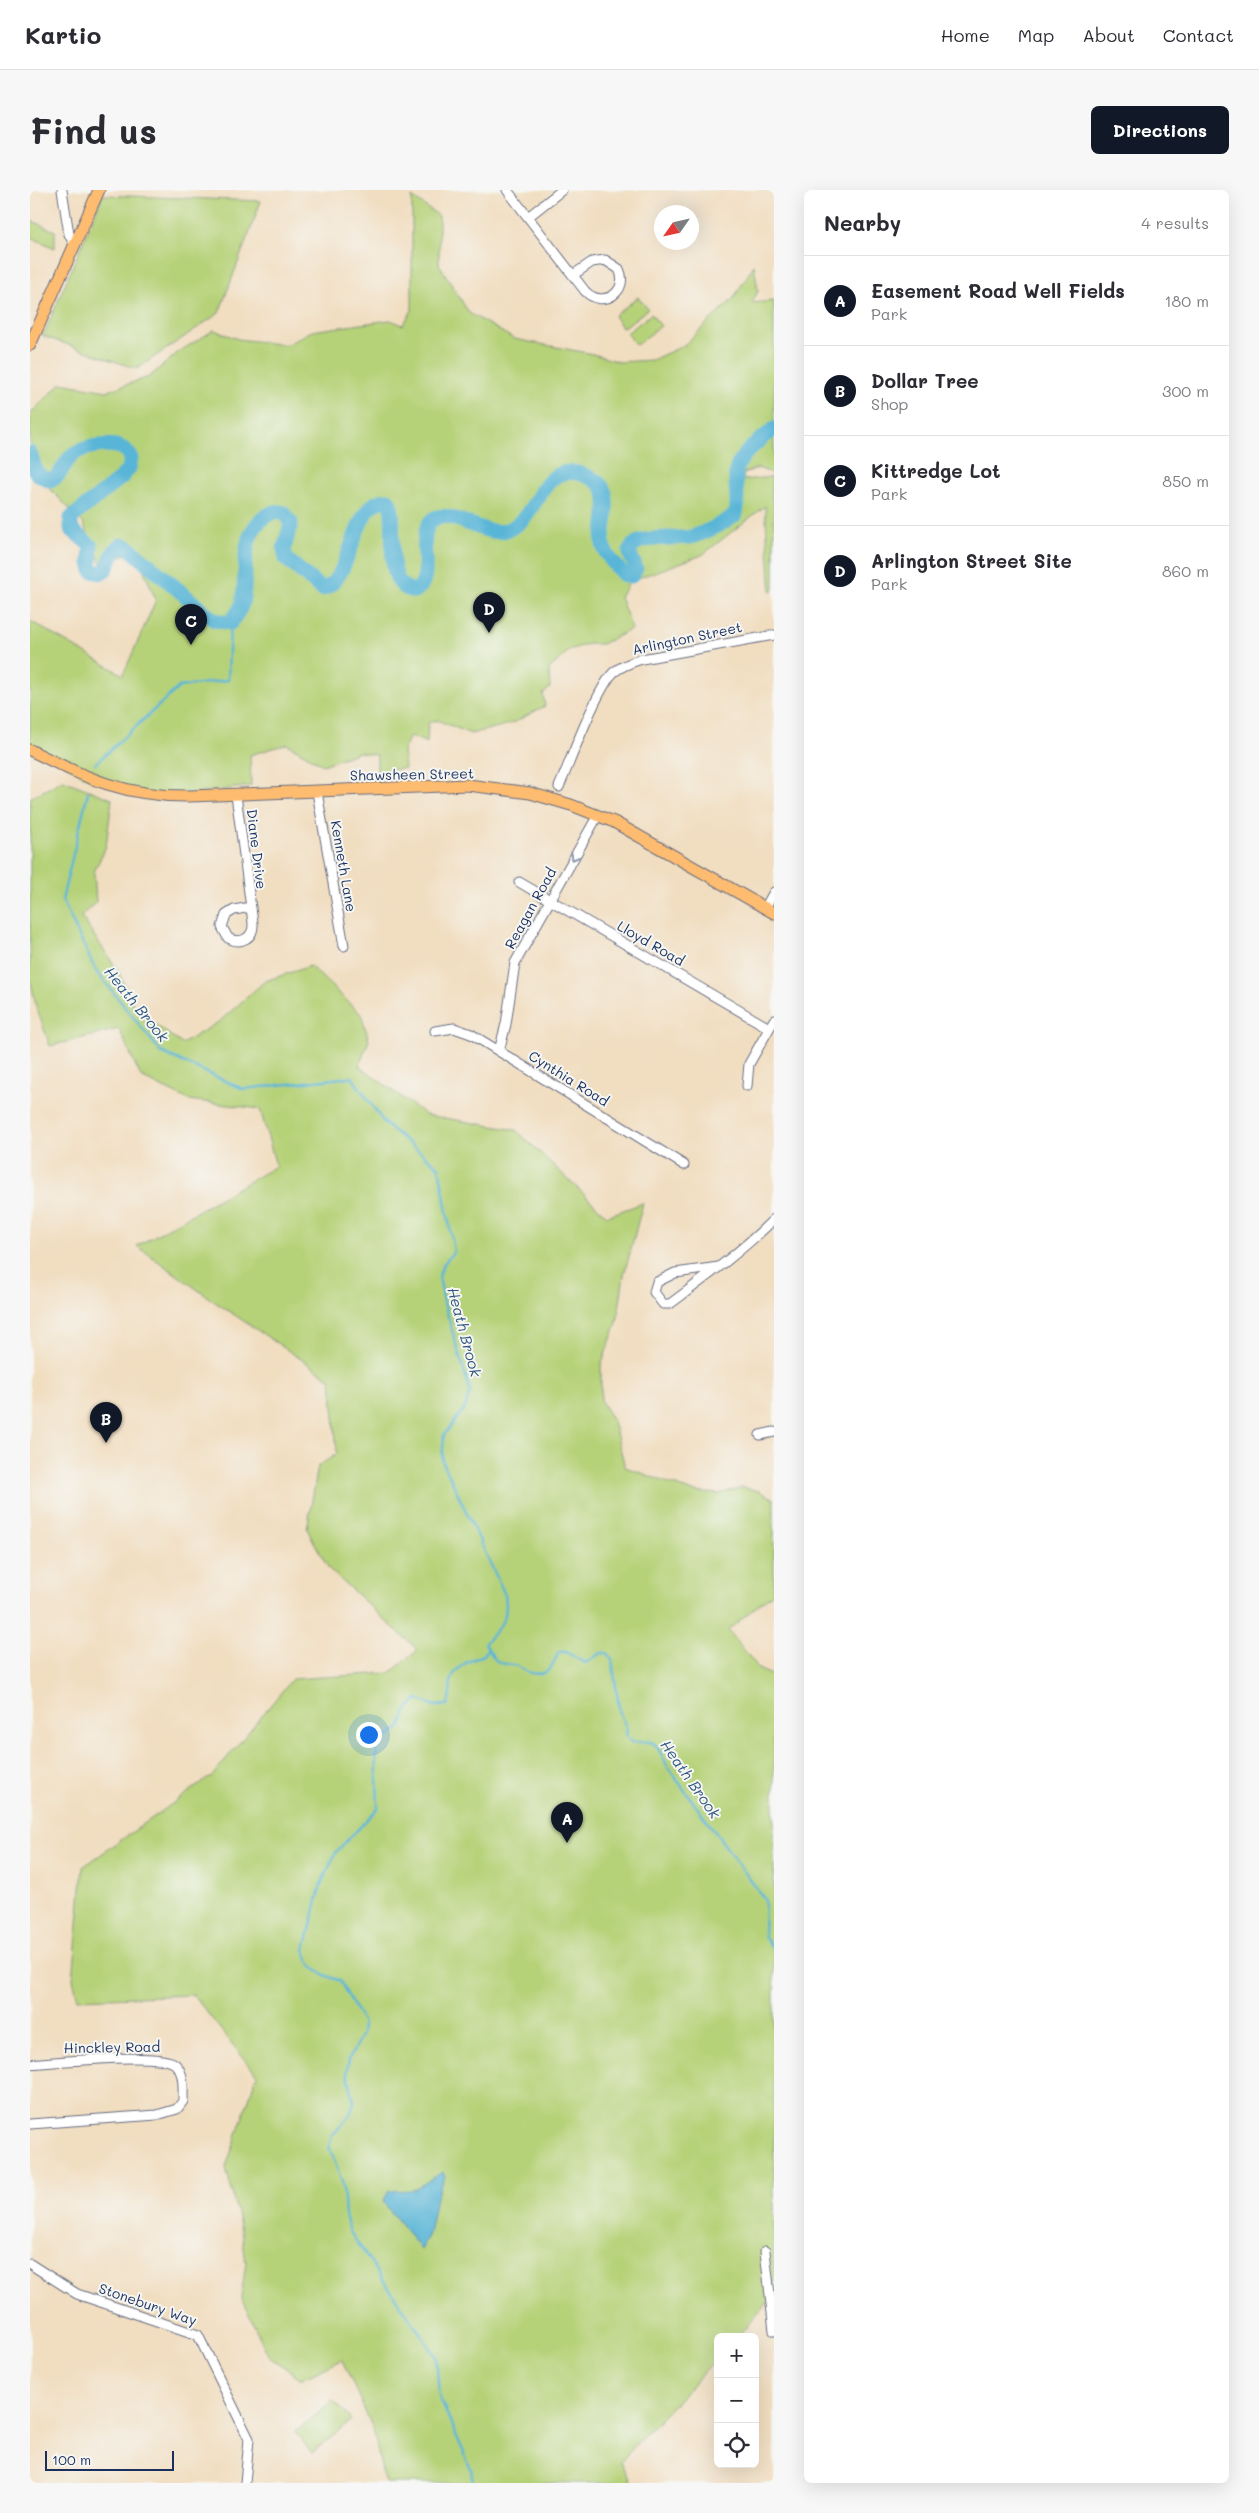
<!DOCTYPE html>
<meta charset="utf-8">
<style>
:root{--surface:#fff;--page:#f7f7f7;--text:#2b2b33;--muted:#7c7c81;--line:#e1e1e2;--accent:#111827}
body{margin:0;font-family:Mali,sans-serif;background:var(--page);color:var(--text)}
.controls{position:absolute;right:15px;bottom:15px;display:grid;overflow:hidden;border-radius:8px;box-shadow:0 5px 20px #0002}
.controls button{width:45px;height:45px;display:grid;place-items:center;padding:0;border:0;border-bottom:1px solid var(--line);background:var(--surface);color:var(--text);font:25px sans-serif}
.compass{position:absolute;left:624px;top:15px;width:45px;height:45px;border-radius:50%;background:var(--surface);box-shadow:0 5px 20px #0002;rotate:236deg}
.scale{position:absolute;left:15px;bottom:12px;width:129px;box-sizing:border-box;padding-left:5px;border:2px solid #1b2f5e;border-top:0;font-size:14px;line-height:18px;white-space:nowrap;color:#1b2f5e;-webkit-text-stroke:4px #f6f6f2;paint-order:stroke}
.you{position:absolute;left:338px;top:1544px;width:18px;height:18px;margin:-12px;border:4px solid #fff;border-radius:50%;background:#1a73e8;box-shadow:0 0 0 8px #1a73e833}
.badge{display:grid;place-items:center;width:32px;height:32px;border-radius:50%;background:var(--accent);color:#fff;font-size:16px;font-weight:700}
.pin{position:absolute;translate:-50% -41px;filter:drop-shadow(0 1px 2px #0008)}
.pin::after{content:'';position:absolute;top:26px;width:18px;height:15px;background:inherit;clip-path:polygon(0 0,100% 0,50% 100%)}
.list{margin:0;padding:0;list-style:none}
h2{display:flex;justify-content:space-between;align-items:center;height:65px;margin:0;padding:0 20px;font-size:21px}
h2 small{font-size:16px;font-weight:400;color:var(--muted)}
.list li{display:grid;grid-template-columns:32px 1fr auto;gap:15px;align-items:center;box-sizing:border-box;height:90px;padding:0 20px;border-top:1px solid var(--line)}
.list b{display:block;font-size:19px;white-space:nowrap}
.list p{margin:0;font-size:16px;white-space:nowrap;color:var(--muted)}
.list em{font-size:16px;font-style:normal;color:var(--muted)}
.icon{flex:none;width:28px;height:28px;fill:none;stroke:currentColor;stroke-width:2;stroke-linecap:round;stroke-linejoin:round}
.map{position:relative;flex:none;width:744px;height:2293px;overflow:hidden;border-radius:8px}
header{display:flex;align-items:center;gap:30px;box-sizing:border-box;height:70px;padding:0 25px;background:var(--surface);border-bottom:1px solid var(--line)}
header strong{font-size:24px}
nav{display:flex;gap:28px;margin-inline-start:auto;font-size:18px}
.intro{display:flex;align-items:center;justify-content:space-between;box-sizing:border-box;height:120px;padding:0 30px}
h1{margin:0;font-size:35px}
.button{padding:12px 22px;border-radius:8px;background:var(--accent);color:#fff;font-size:18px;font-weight:700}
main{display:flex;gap:30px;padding:0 30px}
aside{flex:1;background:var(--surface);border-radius:8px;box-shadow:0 5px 20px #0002}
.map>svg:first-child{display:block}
.green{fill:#b6d278;stroke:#68806b}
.water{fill:#59b5d7;stroke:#3a729a}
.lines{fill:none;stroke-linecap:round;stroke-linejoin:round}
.stream{stroke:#59b5d7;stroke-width:2.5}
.river{stroke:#59b5d7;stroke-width:15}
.minor-casing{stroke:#666c80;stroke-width:11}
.major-casing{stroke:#666c80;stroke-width:13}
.minor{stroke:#fff;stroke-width:9}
.major{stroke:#febc70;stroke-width:11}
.oneway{stroke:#8d97ae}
.labels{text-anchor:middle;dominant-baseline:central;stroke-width:4;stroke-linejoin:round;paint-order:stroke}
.street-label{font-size:14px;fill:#1b2f5e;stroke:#f6f6f2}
.water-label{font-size:15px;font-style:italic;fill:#2e5782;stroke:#f6f6f2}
</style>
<header>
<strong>Kartio</strong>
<nav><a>Home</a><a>Map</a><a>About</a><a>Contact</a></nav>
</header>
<div class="intro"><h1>Find us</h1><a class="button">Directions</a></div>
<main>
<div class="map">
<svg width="744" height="2293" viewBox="0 0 744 2293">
<rect width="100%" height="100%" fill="#f6f6f2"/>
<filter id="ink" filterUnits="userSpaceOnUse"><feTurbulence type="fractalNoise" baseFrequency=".02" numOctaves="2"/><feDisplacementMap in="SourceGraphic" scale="10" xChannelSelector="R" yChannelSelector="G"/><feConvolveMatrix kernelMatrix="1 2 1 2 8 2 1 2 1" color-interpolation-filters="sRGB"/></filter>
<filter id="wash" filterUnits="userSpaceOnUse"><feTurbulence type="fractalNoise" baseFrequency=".0096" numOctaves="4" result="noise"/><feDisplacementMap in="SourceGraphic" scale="20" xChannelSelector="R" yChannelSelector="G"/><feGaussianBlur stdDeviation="1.12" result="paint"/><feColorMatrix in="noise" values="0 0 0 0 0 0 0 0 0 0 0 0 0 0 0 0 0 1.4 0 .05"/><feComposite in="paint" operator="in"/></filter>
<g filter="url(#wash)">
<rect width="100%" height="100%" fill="#f1ddbf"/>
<!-- green -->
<g class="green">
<path d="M73,5L231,11L189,123L107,179L13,146Z"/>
<path d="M382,7L409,26V74L439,123L484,149L563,164L589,172L622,170L653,156L703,109L724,75L728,101L722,113L744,111V284L728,278L714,283L713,290L742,287V310H744V400L741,402L735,316L672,365L611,387L597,386V397L590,407L602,439L572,454H559L541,459L519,479L520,498L513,504L515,516L483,533L441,544L407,530L398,533L397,553L380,546L373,561L375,578L347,582V565L329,562L293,575L257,554L220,565L221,596L133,608L62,591L0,554V431L93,485L126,410L112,376L97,364L71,373L53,333L0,278V224L31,193L77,201L119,187L150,161L184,140L208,149L256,155L282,141L360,130L373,135L382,120Z"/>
<path d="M0,30L25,41V58L0,47Z"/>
<path d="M608,107L618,119L593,138L584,126Z"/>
<path d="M621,124L631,136L606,155L597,143Z"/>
<path d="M33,590L82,609L76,656L64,682L66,712L51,726L88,781L106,820L152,854L190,831L235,791L280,776L331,824L339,850L329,876L396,925L486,940L577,1026L613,1013L594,1085L587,1133L571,1175V1211L583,1231L595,1277L663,1302L689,1304L712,1297L729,1301L744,1309V1402L698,1440L730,1480L744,1486V2106L707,2147H688V2167L590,2272L602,2293H356L352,2282L343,2239L312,2170L272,2189L239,2167L211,2107L216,2073L212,2044L196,1977L227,1885L163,1805L48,1809L43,1790L53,1677L183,1585L262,1489L360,1483L388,1460L299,1379L277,1339L288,1276L307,1264L301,1189L182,1110L107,1056L246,976L230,919L159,910L111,887L89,839L20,856L6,816L0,788V608Z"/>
<path d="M304,2210L321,2230L282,2263L265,2242Z"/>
</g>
<!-- water -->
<path class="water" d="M413,1982L415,1987L406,2007L399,2044L391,2059L353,2012L359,2001L383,2000Z"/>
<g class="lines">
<!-- stream -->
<g class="stream">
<path d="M65,574L149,497L198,490L200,433"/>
<path d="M58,602L32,710L66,781L131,862L213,899L322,887L355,934L409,977L424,1061L413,1075L409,1086L414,1113L440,1201L435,1218L414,1245L412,1270L475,1405C479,1430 471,1435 455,1453C467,1475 465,1472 488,1476C496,1484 514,1488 521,1477C524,1473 526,1467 529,1462H536L555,1473L571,1463H577L582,1470L590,1524L597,1539L596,1546L601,1552H622L628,1558L639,1579L735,1710L734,1746L744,1761"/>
<path d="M443,2293L441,2279L409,2206L406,2166L320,2042L315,2025L313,1995L299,1956L302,1946L320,1925L324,1912L317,1881L319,1869L332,1844L333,1833L310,1791C293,1785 279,1780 275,1760L291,1694L306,1662L348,1618L346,1551L359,1546L371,1537L376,1521L387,1509L405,1516L417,1515C422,1507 419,1500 421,1492C424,1476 441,1470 454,1465L458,1459"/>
</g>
<!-- river -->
<path class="river" d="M0,263L7,284L20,291C34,285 33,271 45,263C60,255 95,249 101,268L99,278L91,288L41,328V339L61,356L60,373L62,381L72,383C82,375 78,364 91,355L98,357L184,430L200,433C204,427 211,420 212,413C219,385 207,346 236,326C242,322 247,320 254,323L261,333L254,359L256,369L292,399C324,392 321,308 358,310C371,325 348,396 384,401C407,392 385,348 401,331C416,315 451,346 473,341C513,332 506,264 559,287C569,291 576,299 576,310C579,352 558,347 594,385L601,386L606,379C605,372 597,365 601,358C609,344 647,350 661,347C677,342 693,334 706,324C709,310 705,298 706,284C706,266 732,249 744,239"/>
</g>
</g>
<g filter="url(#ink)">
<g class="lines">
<defs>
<g id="minor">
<path d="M32,0L39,44L44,54"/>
<path d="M477,0L555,101C573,120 600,101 589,79L575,70L562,72L543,85"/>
<path d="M498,27L532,0"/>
<path d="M529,597C540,572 567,498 584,482C593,475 602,472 612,469L744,445"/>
<path d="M287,602L314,756"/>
<path d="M206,605L223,733C224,748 211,755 198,748L192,737L196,725L204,720L221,717"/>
<path d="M489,692L739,838"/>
<path d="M735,718L744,702"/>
<path d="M405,841L424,838L441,844L654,975"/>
<path d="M469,861L476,834L485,773L568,625"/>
<path d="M717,896L719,874L744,830"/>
<path d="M689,1077L645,1083L627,1092L624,1102L633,1114H640C676,1087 712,1061 744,1029"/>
<path d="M730,1245L744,1242"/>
<path d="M0,1874C24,1872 131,1862 145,1874C155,1883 153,1899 153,1911L147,1919L127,1925L0,1934"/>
<path d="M735,2061L744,2141"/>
<path d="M0,2074L47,2104L168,2145L219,2249L215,2293"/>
</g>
<g id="major">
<path d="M0,155L69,0"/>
<path d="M0,560C57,588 95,607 160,606L438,595L500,603L541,615L584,632L744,723"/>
</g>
</defs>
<!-- minor casing -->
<use href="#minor" class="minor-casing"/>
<!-- major casing -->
<use href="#major" class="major-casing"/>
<!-- minor -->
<use href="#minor" class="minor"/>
<!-- major -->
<use href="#major" class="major"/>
</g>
<!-- one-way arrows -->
<defs><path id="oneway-chevron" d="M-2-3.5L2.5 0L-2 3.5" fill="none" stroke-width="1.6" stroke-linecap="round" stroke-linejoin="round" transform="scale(1.25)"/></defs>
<use class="oneway" href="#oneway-chevron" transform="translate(544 667) rotate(120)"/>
</g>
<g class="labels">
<!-- street labels -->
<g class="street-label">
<text transform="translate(657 448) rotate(-12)">Arlington Street</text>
<text transform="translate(382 584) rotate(-1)">Shawsheen Street</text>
<text transform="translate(227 659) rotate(83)">Diane Drive</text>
<text transform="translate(314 676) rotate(80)">Kenneth Lane</text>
<text transform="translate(500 718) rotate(-61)">Reagan Road</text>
<text transform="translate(621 753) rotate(30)">Lloyd Road</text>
<text transform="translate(539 888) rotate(32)">Cynthia Road</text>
<text transform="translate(82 1857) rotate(-1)">Hinckley Road</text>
<text transform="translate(118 2114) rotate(19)">Stonebury Way</text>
</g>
<!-- water labels -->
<g class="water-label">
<text transform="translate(107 814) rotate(51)">Heath Brook</text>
<text transform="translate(435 1142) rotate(75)">Heath Brook</text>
<text transform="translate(661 1589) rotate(55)">Heath Brook</text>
</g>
</g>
</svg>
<div class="controls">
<button>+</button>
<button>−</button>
<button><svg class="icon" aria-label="locate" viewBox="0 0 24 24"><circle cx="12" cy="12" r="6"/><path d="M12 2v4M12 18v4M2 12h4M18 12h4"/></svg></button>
</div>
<svg class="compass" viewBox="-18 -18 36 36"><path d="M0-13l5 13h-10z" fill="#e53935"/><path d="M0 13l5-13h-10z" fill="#7c7c81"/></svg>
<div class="scale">100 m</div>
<div class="you"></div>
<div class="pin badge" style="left:537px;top:1653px">A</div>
<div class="pin badge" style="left:76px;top:1253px">B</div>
<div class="pin badge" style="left:161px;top:455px">C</div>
<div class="pin badge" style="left:459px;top:443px">D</div>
</div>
<aside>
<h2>Nearby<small>4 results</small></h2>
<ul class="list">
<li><span class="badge">A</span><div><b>Easement Road Well Fields</b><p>Park</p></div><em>180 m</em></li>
<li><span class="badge">B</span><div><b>Dollar Tree</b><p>Shop</p></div><em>300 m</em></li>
<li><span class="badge">C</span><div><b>Kittredge Lot</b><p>Park</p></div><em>850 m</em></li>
<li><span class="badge">D</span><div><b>Arlington Street Site</b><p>Park</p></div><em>860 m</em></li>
</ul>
</aside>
</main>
